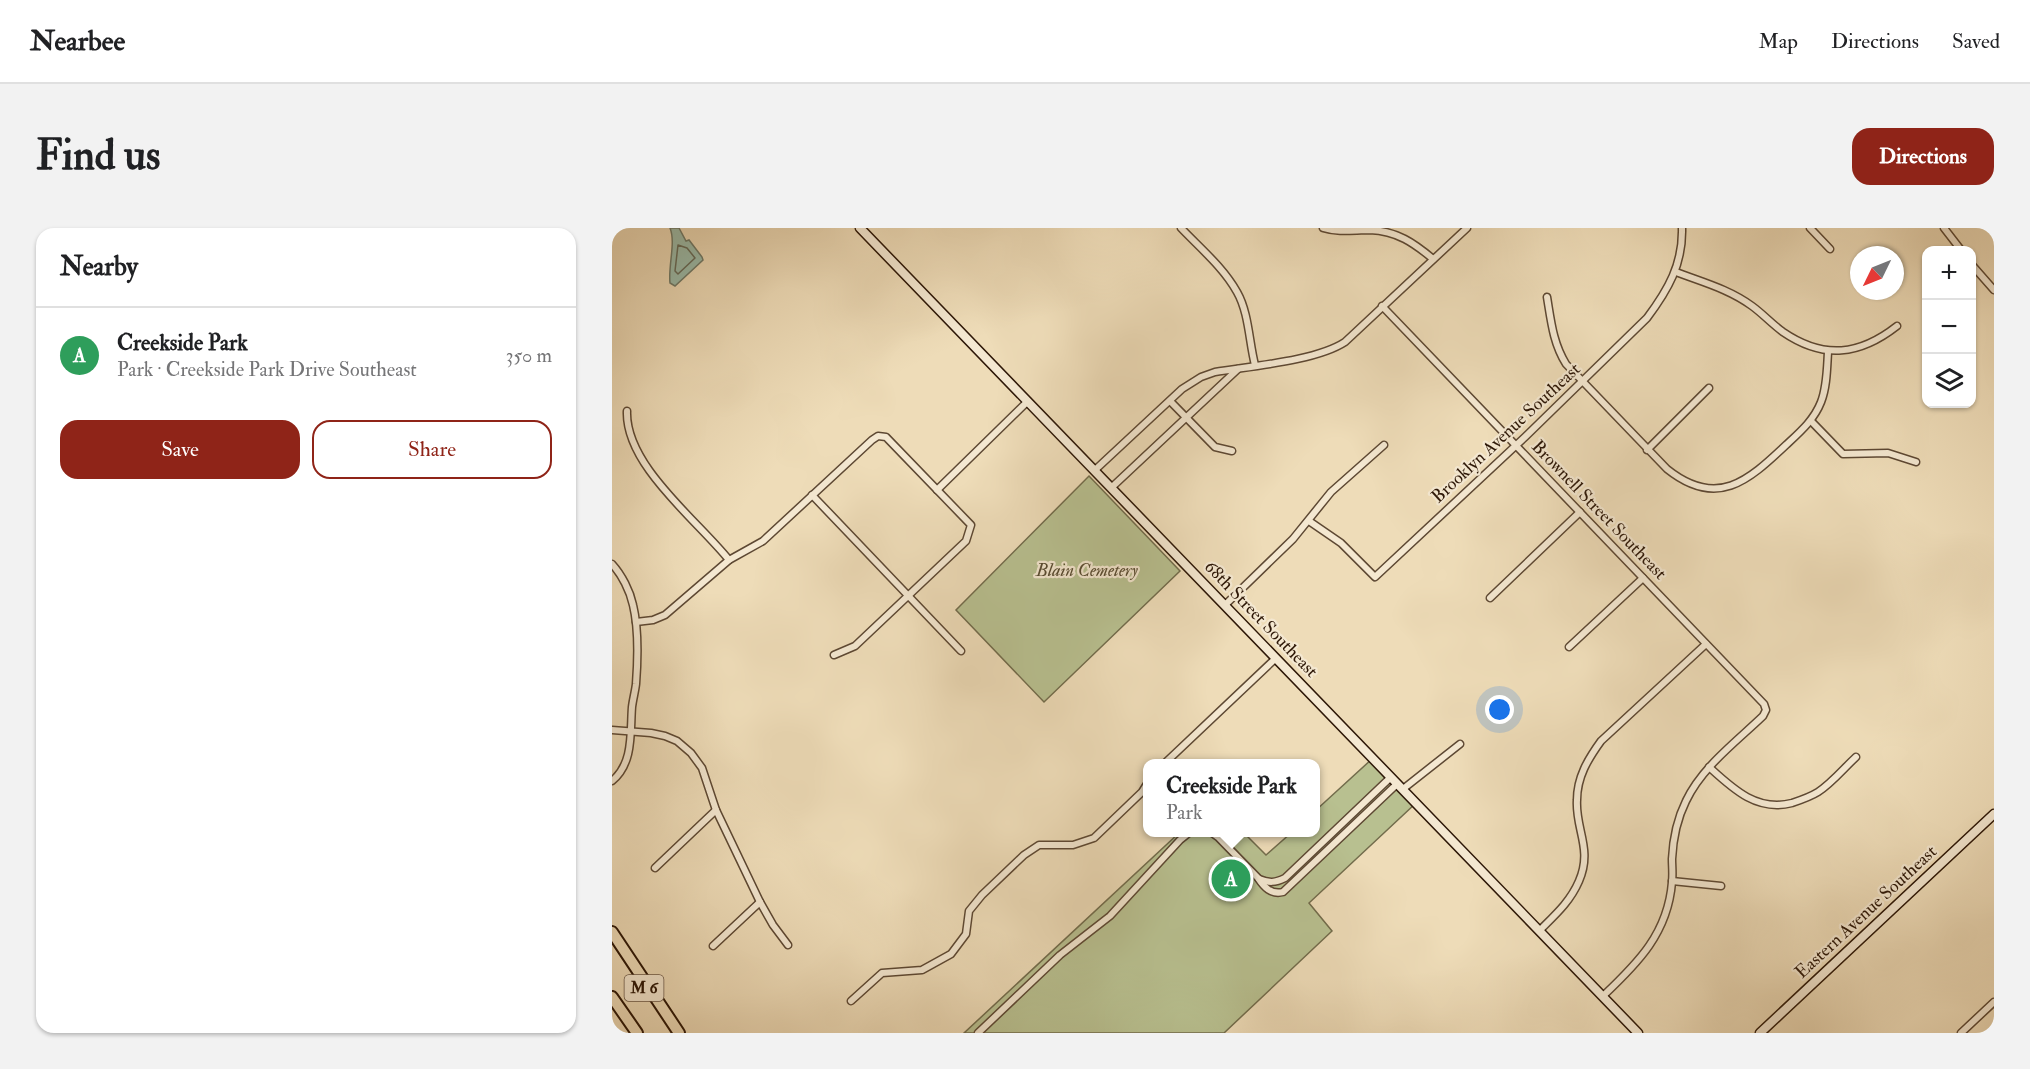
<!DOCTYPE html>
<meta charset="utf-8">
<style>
:root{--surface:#fff;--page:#f2f2f2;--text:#202124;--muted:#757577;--line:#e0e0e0;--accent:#8f2418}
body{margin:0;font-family:"IM FELL Double Pica",serif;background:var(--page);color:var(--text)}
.controls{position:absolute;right:18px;top:18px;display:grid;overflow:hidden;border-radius:12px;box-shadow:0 2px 4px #0004}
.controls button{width:54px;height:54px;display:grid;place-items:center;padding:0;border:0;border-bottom:2px solid var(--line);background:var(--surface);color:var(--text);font:30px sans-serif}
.compass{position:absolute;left:1238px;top:18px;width:54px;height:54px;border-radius:50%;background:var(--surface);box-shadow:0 2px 4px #0004;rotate:227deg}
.you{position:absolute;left:888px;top:482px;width:21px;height:21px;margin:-15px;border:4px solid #fff;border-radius:50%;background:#1a73e8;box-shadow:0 0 0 9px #1a73e833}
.badge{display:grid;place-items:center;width:39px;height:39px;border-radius:50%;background:var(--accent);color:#fff;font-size:20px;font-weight:700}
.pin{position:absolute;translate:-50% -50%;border:3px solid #fff;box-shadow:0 2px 6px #0006}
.popup{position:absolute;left:531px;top:531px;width:177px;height:78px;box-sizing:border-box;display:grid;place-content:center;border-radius:12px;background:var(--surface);filter:drop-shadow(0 2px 4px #0005);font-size:20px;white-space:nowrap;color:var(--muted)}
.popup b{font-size:22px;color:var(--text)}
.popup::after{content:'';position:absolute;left:50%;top:100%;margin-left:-12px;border:12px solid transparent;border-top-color:var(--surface)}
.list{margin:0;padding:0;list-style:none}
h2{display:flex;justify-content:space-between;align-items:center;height:78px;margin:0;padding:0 24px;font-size:26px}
h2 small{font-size:20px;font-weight:400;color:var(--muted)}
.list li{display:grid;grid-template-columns:39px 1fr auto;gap:18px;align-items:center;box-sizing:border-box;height:96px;padding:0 24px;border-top:2px solid var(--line)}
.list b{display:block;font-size:22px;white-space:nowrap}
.list p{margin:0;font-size:20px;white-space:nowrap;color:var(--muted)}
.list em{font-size:20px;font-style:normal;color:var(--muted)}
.actions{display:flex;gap:12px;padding:18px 24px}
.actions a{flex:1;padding:14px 0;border:2px solid var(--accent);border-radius:18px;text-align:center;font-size:21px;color:var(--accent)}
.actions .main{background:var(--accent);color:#fff}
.icon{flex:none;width:33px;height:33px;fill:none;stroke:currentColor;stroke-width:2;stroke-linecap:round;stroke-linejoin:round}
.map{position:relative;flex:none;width:1382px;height:805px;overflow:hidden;border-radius:18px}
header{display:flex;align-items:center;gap:36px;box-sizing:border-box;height:84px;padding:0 30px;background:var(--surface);border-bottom:2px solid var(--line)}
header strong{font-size:28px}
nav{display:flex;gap:33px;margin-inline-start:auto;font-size:21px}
.intro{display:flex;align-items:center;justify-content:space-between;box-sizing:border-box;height:144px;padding:0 36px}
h1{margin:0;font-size:42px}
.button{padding:15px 27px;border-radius:18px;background:var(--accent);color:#fff;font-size:21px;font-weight:700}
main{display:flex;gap:36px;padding:0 36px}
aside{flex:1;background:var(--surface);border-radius:18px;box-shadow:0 2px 4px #0004}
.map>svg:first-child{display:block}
.green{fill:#b8c090;stroke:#726c4c;stroke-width:1.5}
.water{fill:#9abcab;stroke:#6e7a69;stroke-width:1.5}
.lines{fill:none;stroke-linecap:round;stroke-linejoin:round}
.shore{stroke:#646a59;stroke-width:1.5}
.street-casing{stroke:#5d4833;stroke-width:9}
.secondary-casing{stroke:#2d1707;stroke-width:11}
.highway-casing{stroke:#2d1707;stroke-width:14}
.street{stroke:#f4e8d1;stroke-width:6}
.secondary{stroke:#f4e8d1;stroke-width:8}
.highway{stroke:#eedcb8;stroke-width:10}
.labels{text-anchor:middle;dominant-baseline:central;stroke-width:4.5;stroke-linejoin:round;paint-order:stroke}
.shield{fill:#f4e8d1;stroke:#695644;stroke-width:1.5}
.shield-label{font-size:16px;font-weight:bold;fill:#2d1707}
.street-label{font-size:18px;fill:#2d1707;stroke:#f4e8d1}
.park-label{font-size:18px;font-style:italic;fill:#574a30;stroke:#f4e8d1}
</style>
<header>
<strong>Nearbee</strong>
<nav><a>Map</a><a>Directions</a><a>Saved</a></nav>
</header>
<div class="intro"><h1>Find us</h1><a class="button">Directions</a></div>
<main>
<aside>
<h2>Nearby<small></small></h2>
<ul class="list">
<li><span class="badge" style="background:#2e9e5b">A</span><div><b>Creekside Park</b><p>Park · Creekside Park Drive Southeast</p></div><em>350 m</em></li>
</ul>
<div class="actions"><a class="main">Save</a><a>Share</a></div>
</aside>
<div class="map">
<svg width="1382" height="805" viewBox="0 0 1382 805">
<rect width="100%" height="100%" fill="#eedcb8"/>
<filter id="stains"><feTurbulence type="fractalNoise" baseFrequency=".00333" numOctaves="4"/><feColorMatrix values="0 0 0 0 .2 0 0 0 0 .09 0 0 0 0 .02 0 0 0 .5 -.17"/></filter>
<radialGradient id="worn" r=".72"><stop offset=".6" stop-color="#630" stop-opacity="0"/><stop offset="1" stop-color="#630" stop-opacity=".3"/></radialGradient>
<!-- green -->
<g class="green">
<path d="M477,248L568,343L432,474L344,382Z"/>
<path d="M761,530L804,575L697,675L720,703L612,805H352L567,605H632L654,627L679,605L703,604V583Z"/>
</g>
<!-- water -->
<path class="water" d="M58,0H67L74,13L77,12L90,29L91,32L63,58L58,55C56,37 64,15 58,0Z"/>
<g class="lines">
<!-- shore -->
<path class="shore" d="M66,17L75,20L83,30L66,46L63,43Z"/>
<defs>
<g id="street">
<path d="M569,0C588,20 611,39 625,64C637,85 637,114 643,137"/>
<path d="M711,0C727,5 742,2 758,2C785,3 802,15 821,31"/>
<path d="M1198,0L1218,21"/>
<path d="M1332,0L1349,22"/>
<path d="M1360,37L1382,62"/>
<path d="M1064,44C1090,54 1117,61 1140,78C1151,86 1160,96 1171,104C1212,132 1248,127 1285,98"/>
<path d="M935,69C939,93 941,115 954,136L1055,241C1105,281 1136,253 1174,217C1188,204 1202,192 1209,174C1215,159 1215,140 1216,124"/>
<path d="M770,78L1152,476L1154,482L1151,488C1124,514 1090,539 1074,573C1065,591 1061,611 1060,631C1060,638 1061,646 1060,654C1056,705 1026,735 991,768"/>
<path d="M558,173L603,219L620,223"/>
<path d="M15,183C13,237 85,292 117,332"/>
<path d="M1199,193L1231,226L1276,225L1304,234"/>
<path d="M1035,222L1097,160"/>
<path d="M483,242L570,161L589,149L603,144C639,138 704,133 733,114L855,0"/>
<path d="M499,260L626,141"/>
<path d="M325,262L416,173"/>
<path d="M200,267L349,423"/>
<path d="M697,293L729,315L763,349L913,209L1035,90C1056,62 1071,36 1070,0"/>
<path d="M0,336C10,347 18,363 21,377C27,402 26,430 24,456C23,464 21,471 20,479C18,504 22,535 0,553"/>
<path d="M878,370L968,284"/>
<path d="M613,377L681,311L719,264L772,217"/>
<path d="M24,394L41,392L53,387L117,332L151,313L260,212L266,208L274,209L359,297L354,313L243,418L222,427"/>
<path d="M957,419L1031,350"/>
<path d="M0,502L39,505L53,508L65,513L79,525L90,540L104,582L148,674L161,697L176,717"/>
<path d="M552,536L664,430"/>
<path d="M1097,539C1121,561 1145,584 1180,575C1189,572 1198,569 1206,564C1220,555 1232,540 1244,529"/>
<path d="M791,561L848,516"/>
<path d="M599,604L606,609L646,650C652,659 659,667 671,664L785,556"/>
<path d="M43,640L104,582"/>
<path d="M647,651C657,655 663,655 673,650L779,549"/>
<path d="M1060,653L1109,658"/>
<path d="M927,703C943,687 958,674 967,653C981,621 963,601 965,572C965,549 976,531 989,513L1094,416"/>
<path d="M101,718L148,674"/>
<path d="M239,773L270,745L310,742L339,726L354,706L357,683L370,667L412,627L427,617H461L482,610L530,564L535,556"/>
<path d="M366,805L448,727L498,688L568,612L578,604"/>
<path d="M1349,805L1382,774"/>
</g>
<g id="secondary">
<path d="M248,0L1026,805"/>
<path d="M1148,805L1382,586"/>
</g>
<g id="highway">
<path d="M0,704L67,805"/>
<path d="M0,769L25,805"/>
</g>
</defs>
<!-- street casing -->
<use href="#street" class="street-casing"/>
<!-- secondary casing -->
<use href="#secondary" class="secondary-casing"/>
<!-- highway casing -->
<use href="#highway" class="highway-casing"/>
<!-- street -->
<use href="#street" class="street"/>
<!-- secondary -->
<use href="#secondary" class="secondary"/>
<!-- highway -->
<use href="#highway" class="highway"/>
</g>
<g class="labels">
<!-- shield labels -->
<rect class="shield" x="12.5" y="747" width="39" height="26" rx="4.5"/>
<g class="shield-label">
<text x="32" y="760">M 6</text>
</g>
<!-- street labels -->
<g class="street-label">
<text transform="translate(894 205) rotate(-43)">Brooklyn Avenue Southeast</text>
<text transform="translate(987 282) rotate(46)">Brownell Street Southeast</text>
<text transform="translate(649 391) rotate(46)">68th Street Southeast</text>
<text transform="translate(1254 684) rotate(-43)">Eastern Avenue Southeast</text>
</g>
<!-- park labels -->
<g class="park-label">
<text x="475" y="342">Blain Cemetery</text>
</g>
</g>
<rect width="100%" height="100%" filter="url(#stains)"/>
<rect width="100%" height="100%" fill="url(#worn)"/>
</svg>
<div class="controls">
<button>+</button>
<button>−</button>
<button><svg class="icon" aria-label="layers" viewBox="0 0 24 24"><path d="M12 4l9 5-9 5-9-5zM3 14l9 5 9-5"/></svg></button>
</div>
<svg class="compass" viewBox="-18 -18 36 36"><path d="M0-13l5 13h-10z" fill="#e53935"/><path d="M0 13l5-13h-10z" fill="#757577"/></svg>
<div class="you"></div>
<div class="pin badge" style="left:619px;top:651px;background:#2e9e5b">A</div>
<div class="popup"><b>Creekside Park</b>Park</div>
</div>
</main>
